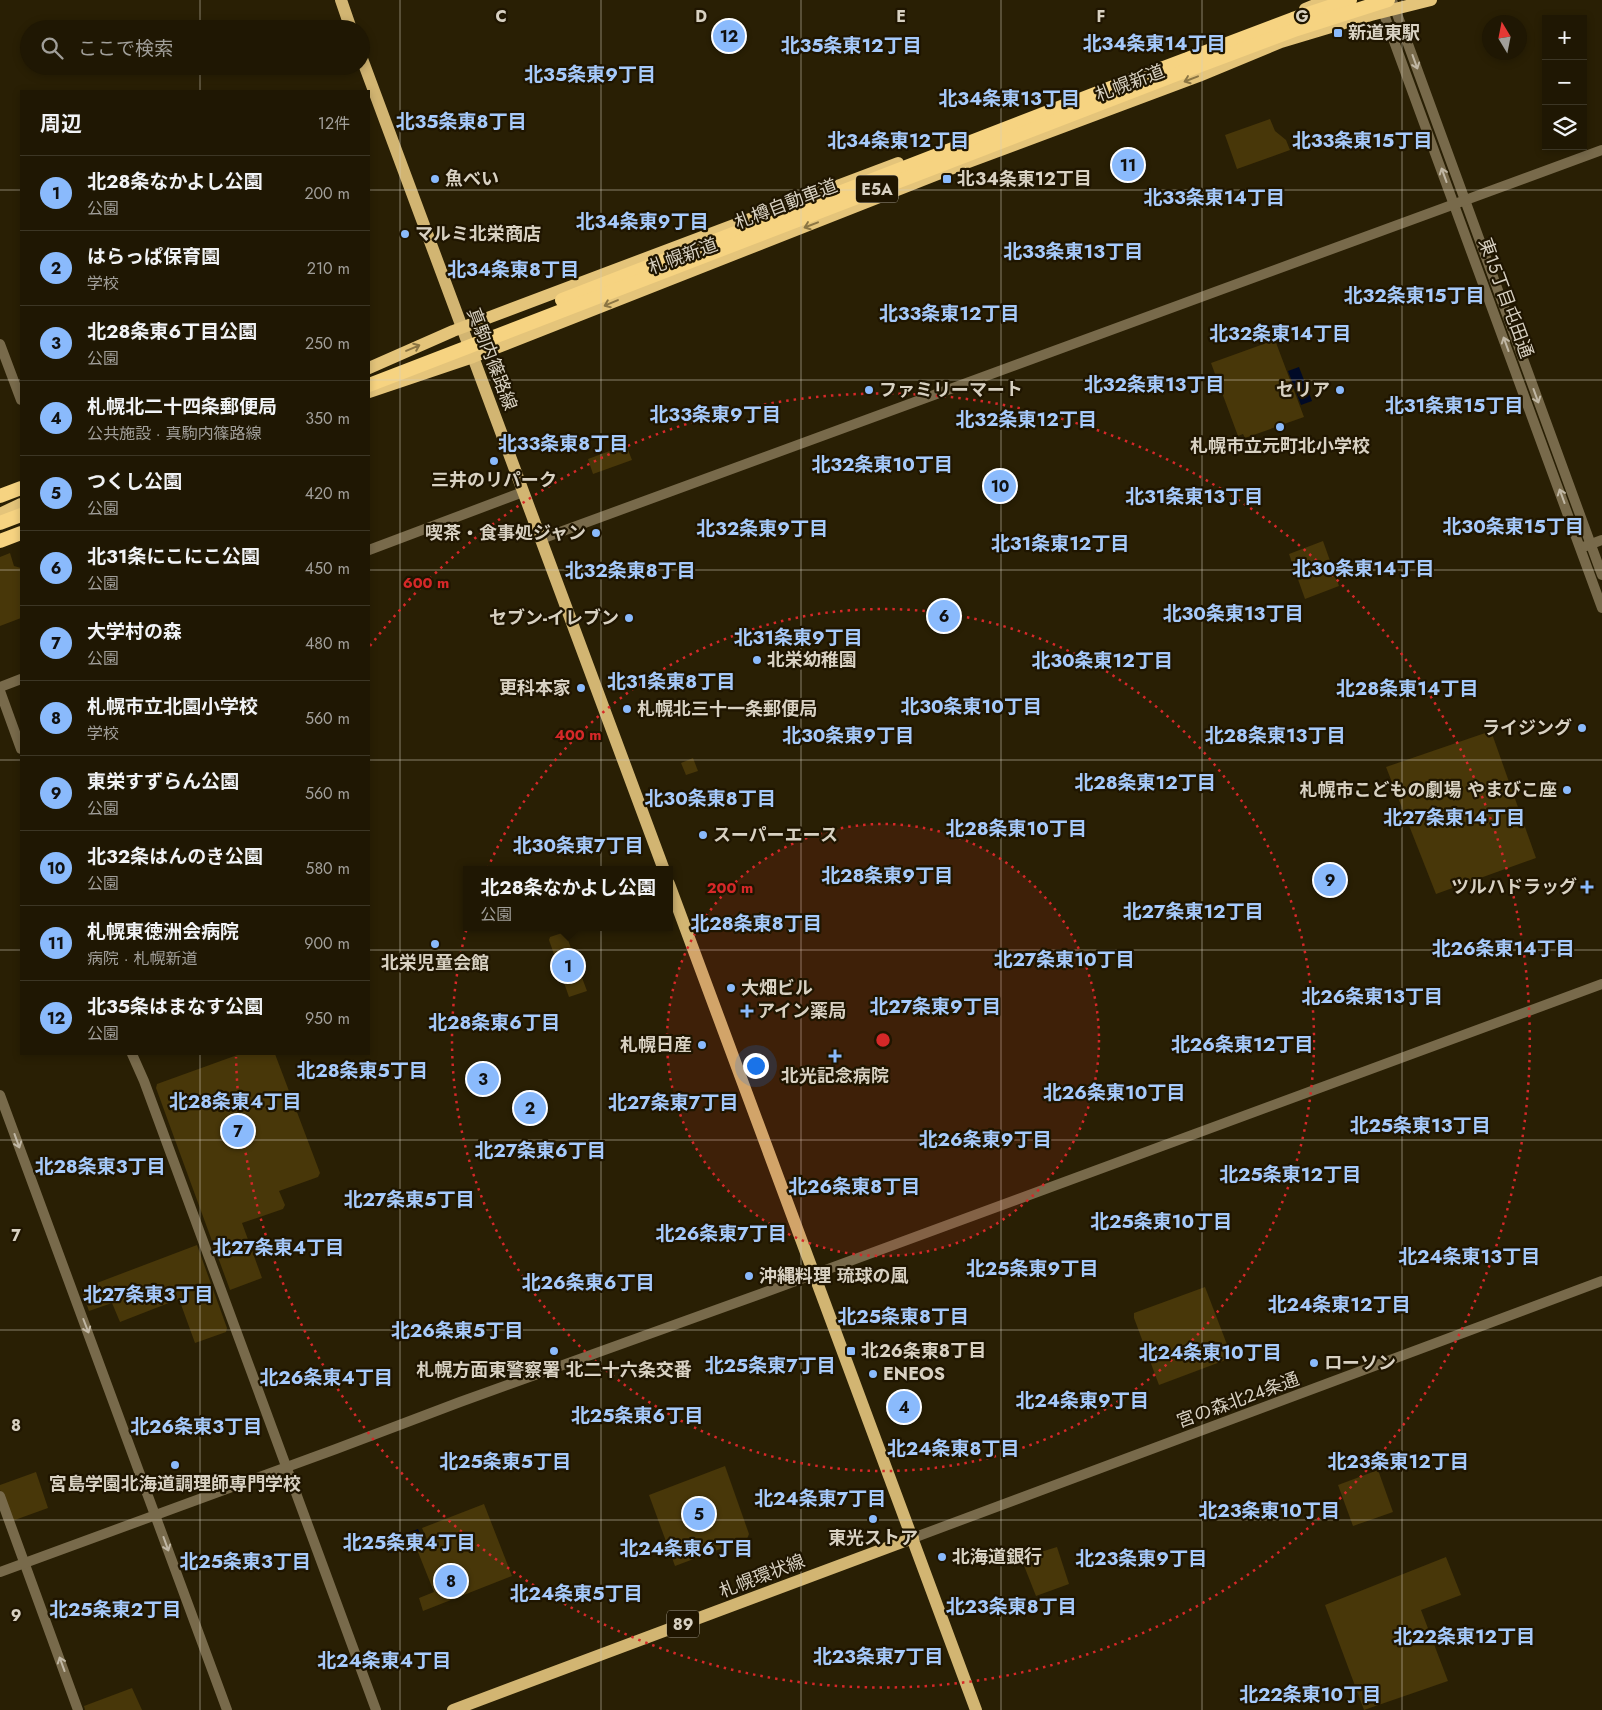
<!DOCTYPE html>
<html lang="ja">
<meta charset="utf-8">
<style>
:root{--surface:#1f1703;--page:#2c2412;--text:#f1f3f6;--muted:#a19f9a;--line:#3c3625;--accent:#8abafc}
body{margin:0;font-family:Jost,"Noto Sans JP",sans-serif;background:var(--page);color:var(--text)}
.controls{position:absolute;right:15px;top:15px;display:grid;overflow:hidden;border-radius:0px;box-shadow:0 2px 8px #0003}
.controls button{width:45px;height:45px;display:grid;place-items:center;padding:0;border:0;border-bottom:1px solid var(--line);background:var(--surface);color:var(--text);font:25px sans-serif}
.compass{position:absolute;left:1482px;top:15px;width:45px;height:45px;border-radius:50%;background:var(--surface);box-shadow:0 2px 8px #0003;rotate:350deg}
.you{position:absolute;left:755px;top:1065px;width:18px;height:18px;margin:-12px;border:4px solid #fff;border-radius:50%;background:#1a73e8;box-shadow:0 0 0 8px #1a73e833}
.badge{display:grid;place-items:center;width:32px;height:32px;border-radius:50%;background:var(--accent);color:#111;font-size:16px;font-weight:700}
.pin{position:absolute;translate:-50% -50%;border:2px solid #fff;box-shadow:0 1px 5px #0006}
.popup{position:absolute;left:463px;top:866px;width:210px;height:65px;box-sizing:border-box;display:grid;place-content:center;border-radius:0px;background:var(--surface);filter:drop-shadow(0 1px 4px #0005);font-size:16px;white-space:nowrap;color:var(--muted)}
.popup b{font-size:19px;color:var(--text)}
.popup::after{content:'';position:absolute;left:50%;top:100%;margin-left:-10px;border:10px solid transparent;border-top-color:var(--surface)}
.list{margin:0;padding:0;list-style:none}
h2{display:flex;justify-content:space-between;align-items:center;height:65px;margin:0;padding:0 20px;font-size:21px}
h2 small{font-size:16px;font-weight:400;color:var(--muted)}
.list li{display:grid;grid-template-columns:32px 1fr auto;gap:15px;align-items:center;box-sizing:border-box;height:75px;padding:0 20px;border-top:1px solid var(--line)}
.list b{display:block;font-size:19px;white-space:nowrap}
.list p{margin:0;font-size:16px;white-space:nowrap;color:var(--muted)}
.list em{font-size:16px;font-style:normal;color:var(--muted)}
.icon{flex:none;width:28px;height:28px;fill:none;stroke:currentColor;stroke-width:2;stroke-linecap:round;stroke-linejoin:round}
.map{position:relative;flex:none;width:1602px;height:1710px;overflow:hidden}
.search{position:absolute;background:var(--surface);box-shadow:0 2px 8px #0003;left:20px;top:20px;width:350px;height:55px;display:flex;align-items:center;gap:12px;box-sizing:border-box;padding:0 18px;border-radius:28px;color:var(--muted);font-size:19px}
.panel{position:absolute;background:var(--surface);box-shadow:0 2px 8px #0003;left:20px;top:90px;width:350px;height:965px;border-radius:0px}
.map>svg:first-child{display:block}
.green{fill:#483709}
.water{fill:#000a27}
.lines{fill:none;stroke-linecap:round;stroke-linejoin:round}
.tertiary{stroke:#786a4b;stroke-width:10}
.primary{stroke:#d2b572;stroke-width:12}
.trunk{stroke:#e4c47a;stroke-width:12}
.motorway{stroke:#f6d381;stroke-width:14}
.motorway-bridge{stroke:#f6d381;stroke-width:14}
.oneway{stroke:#c0b7a4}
.oneway2{stroke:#8b7543}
.grid{fill:none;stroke:#d8d1c2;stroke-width:1;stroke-opacity:0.55}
.ring{fill:none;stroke:#d62828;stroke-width:2.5;stroke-dasharray:2.5 5}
.poi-dot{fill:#8abafc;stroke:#1f1500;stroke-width:2}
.labels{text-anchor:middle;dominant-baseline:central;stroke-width:4.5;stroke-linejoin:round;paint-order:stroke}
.shield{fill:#1f1500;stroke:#a09988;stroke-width:1}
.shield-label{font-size:16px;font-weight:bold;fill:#d8d1c2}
.poi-label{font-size:18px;font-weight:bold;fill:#d8d1c2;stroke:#1f1500;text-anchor:start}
.street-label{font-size:18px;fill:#d8d1c2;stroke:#1f1500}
.neighbourhood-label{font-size:19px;font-weight:bold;fill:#a6cafb;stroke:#1f1500}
.grid-label{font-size:16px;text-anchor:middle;font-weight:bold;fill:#d8d1c2;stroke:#1f1500;stroke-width:4.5;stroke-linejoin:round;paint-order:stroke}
.centre{fill:#d62828;stroke:#1f1500;stroke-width:2.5}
.ring-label{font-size:15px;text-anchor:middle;font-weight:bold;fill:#d62828;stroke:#1f1500;stroke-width:4.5;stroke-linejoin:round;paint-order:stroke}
</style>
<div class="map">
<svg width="1602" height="1710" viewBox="0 0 1602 1710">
<rect width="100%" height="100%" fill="#291f04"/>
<!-- green -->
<g class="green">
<path d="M731,24L738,44L726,48L720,29Z"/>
<path d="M1270,119L1275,131L1286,140L1290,150L1237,169L1225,135Z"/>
<path d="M1275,340L1304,417L1245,438L1243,434L1238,436L1211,363Z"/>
<path d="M626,445L632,460L593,474L588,459Z"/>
<path d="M1002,474L1010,493L997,497L989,478Z"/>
<path d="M1323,541L1339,586L1305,599L1289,554Z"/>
<path d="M10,553L14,566L21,568V618L0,626V557Z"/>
<path d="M1491,731L1536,858L1436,894L1386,767Z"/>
<path d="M693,758L698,771L686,775L681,763Z"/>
<path d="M1342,869L1346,881L1319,891L1314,879Z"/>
<path d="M565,932L587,991L569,997L549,940L550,937Z"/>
<path d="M240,1054H275L320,1173L318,1177L279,1191L285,1205L283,1209L242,1223L262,1278L230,1290L156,1088L157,1084Z"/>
<path d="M490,1065L497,1086L477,1092L470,1072Z"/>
<path d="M197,1245L227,1328L226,1332L195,1343L179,1299L120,1322L112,1303L89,1311L81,1289Z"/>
<path d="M1205,1287L1231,1355V1358L1159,1385L1134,1318V1313Z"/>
<path d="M725,1466L749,1534L747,1539L675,1566L649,1495Z"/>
<path d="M1378,1470L1393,1512L1353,1526L1338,1485Z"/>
<path d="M36,1472L48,1508L12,1521L0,1490V1485Z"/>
<path d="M484,1504L512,1576L423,1611L419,1598L434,1592L416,1547L428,1542L422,1528Z"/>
<path d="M1057,1547L1069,1584L1036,1596L1021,1558Z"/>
<path d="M1446,1557L1461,1595L1421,1610L1448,1681L1364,1710L1325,1605Z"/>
<path d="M132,1688L142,1710H85L84,1706Z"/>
</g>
<!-- water -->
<g class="water">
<path d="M1299,367L1312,401L1301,405L1288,371Z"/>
<path d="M418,1529L423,1541L390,1553L385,1541Z"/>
</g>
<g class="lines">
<!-- tertiary -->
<g class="tertiary">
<path d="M1393,3L1602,575"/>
<path d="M1381,6L1602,608"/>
<path d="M0,344L21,400"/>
<path d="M541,539L1602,150"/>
<path d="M1586,546L1602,540"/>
<path d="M369,550L523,492"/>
<path d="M0,687L21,679"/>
<path d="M0,691L21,749"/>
<path d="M132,1054L144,1081L376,1710"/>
<path d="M0,1095L227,1710"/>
<path d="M0,1496L78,1710"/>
<path d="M913,1538L1602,1281"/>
<path d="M0,1572L336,1449L460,1402L763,1293L1602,984"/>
</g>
<!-- primary -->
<g class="primary">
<path d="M341,0L351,29"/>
<path d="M361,56L664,870"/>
<path d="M669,884L976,1710"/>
<path d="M453,1710L913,1538"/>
</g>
<!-- trunk -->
<g class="trunk">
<path d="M1305,9L1327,0"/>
<path d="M369,368L453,331L898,163"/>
<path d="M369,392L473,357L966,163L1199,76L1281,42L1371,15L1431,0"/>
<path d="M0,514L21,504"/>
</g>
<!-- motorway -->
<g class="motorway">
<path d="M0,496L21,488"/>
<path d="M0,523L21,515"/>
<path d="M0,541L21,533"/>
</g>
<!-- motorway-bridge -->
<g class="motorway-bridge">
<path d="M562,300L1108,89L1293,19L1350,0"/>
<path d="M369,385L1177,74L1297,29L1388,0"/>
</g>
</g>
<!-- one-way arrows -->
<defs><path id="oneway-shaft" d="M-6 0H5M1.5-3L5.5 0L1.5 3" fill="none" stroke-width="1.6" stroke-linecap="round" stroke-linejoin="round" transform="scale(1.25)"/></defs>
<g class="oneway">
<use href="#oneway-shaft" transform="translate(1415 62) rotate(70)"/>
<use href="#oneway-shaft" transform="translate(1444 175) rotate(-110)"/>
<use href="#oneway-shaft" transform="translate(1506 344) rotate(-110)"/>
<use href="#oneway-shaft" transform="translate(1536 396) rotate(70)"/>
<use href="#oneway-shaft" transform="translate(1562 496) rotate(-110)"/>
<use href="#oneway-shaft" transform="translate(17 1141) rotate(70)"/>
<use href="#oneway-shaft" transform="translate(86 1326) rotate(69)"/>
<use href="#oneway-shaft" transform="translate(166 1544) rotate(70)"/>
<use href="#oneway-shaft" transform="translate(62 1664) rotate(-110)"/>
</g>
<g class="oneway2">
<use href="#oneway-shaft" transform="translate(1191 79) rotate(159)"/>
<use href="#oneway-shaft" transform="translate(811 225) rotate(159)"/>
<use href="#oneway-shaft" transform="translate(611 303) rotate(157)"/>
<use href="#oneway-shaft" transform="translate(413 348) rotate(-23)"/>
</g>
<!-- grid -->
<path class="grid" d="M200,0V29M400,0V1710M601,0V1710M801,0V1710M1001,0V1710M1202,0V1710M1402,0V1710M200,66V91M0,190H21M369,190H1602M0,380H21M369,380H1602M0,570H21M369,570H1602M0,760H21M369,760H1602M0,950H21M369,950H1602M200,1054V1710M0,1140H1602M0,1330H1602M0,1520H1602"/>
<!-- distance rings -->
<circle cx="883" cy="1040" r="216" fill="#d62828" fill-opacity=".12"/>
<g class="ring">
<circle cx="883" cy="1040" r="216"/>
<circle cx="883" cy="1040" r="431"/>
<path d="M370 646A647 647 0 1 1 236 1057"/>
</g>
<!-- markers -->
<g class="poi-dot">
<rect x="1333" y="28" width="10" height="10" rx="2.5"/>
<circle cx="435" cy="179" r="5"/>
<rect x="942" y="174" width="10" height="10" rx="2.5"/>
<circle cx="405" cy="234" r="5"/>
<circle cx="869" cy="390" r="5"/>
<circle cx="1340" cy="390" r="5"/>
<circle cx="1280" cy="427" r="5"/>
<circle cx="494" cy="461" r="5"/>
<circle cx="596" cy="533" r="5"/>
<circle cx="629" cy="618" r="5"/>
<circle cx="757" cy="660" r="5"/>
<circle cx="581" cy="688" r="5"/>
<circle cx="627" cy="709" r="5"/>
<circle cx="1582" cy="728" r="5"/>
<circle cx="1567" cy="790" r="5"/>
<circle cx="703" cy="835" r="5"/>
<path d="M1584.5 879.5h5v5h5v5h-5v5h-5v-5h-5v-5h5z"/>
<circle cx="435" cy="944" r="5"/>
<circle cx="731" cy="988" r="5"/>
<path d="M744.5 1003.5h5v5h5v5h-5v5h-5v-5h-5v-5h5z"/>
<circle cx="702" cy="1045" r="5"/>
<path d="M832.5 1048.5h5v5h5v5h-5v5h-5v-5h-5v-5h5z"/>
<circle cx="749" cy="1276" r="5"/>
<circle cx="554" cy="1351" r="5"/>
<rect x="846" y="1346" width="10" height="10" rx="2.5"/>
<circle cx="1314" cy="1363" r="5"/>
<circle cx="873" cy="1374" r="5"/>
<circle cx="175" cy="1465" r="5"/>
<circle cx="873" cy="1519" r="5"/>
<circle cx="942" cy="1557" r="5"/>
</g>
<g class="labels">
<!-- shield labels -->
<g class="shield">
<rect x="856" y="175.5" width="42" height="27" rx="4"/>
<rect x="667" y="1610.5" width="32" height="27" rx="4"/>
</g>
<g class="shield-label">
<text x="877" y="189">E5A</text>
<text x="683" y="1624">89</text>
</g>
<!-- poi labels -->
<g class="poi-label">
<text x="1348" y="33">新道東駅</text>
<text x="445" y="179">魚べい</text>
<text x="957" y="179">北34条東12丁目</text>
<text x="415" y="234">マルミ北栄商店</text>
<text x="879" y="390">ファミリーマート</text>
<text x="1330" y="390" text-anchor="end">セリア</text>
<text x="1280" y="446" text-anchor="middle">札幌市立元町北小学校</text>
<text x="494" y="480" text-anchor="middle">三井のリパーク</text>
<text x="586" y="533" text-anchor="end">喫茶・食事処ジャン</text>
<text x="619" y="618" text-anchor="end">セブン-イレブン</text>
<text x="767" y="660">北栄幼稚園</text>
<text x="571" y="688" text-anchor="end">更科本家</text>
<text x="637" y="709">札幌北三十一条郵便局</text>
<text x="1572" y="728" text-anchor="end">ライジング</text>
<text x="1557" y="790" text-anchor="end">札幌市こどもの劇場 やまびこ座</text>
<text x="713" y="835">スーパーエース</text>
<text x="1577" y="887" text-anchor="end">ツルハドラッグ</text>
<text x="435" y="963" text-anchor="middle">北栄児童会館</text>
<text x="741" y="988">大畑ビル</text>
<text x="757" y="1011">アイン薬局</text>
<text x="692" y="1045" text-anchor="end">札幌日産</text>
<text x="835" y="1076" text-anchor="middle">北光記念病院</text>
<text x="759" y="1276">沖縄料理 琉球の風</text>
<text x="861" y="1351">北26条東8丁目</text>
<text x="1324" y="1363">ローソン</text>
<text x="554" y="1370" text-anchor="middle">札幌方面東警察署 北二十六条交番</text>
<text x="883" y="1374">ENEOS</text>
<text x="175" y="1484" text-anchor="middle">宮島学園北海道調理師専門学校</text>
<text x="873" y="1538" text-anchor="middle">東光ストア</text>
<text x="952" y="1557">北海道銀行</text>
</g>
<!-- street labels -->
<g class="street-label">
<text transform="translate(1130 83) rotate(-21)">札幌新道</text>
<text transform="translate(786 204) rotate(-21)">札樽自動車道</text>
<text transform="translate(683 256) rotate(-20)">札幌新道</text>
<text transform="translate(1506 298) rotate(70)">東15丁目屯田通</text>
<text transform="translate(492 359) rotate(69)">真駒内篠路線</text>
<text transform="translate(1238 1400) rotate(-20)">宮の森北24条通</text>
<text transform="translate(762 1576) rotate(-21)">札幌環状線</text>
</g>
<!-- neighbourhood labels -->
<g class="neighbourhood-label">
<text x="1154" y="43">北34条東14丁目</text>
<text x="851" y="45">北35条東12丁目</text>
<text x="590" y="74">北35条東9丁目</text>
<text x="1009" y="98">北34条東13丁目</text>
<text x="461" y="121">北35条東8丁目</text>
<text x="898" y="140">北34条東12丁目</text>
<text x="1362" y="140">北33条東15丁目</text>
<text x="1214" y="197">北33条東14丁目</text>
<text x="642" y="221">北34条東9丁目</text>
<text x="1073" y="251">北33条東13丁目</text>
<text x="513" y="269">北34条東8丁目</text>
<text x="1414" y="295">北32条東15丁目</text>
<text x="949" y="313">北33条東12丁目</text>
<text x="1280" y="333">北32条東14丁目</text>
<text x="1154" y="384">北32条東13丁目</text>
<text x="1454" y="405">北31条東15丁目</text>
<text x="715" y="414">北33条東9丁目</text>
<text x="1026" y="419">北32条東12丁目</text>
<text x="563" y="443">北33条東8丁目</text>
<text x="882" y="464">北32条東10丁目</text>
<text x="1194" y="496">北31条東13丁目</text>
<text x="1513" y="526">北30条東15丁目</text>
<text x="762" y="528">北32条東9丁目</text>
<text x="1060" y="543">北31条東12丁目</text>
<text x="1363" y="568">北30条東14丁目</text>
<text x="630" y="570">北32条東8丁目</text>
<text x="1233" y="613">北30条東13丁目</text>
<text x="798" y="637">北31条東9丁目</text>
<text x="1102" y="660">北30条東12丁目</text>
<text x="671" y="681">北31条東8丁目</text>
<text x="1407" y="688">北28条東14丁目</text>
<text x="971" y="706">北30条東10丁目</text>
<text x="848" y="735">北30条東9丁目</text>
<text x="1275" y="735">北28条東13丁目</text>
<text x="1145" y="782">北28条東12丁目</text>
<text x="710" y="798">北30条東8丁目</text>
<text x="1454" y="817">北27条東14丁目</text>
<text x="1016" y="828">北28条東10丁目</text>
<text x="578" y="845">北30条東7丁目</text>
<text x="887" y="875">北28条東9丁目</text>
<text x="1193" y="911">北27条東12丁目</text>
<text x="756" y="923">北28条東8丁目</text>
<text x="1503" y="948">北26条東14丁目</text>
<text x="1064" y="959">北27条東10丁目</text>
<text x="1372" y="996">北26条東13丁目</text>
<text x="935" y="1006">北27条東9丁目</text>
<text x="494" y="1022">北28条東6丁目</text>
<text x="1242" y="1044">北26条東12丁目</text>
<text x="362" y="1070">北28条東5丁目</text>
<text x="1114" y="1092">北26条東10丁目</text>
<text x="235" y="1101">北28条東4丁目</text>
<text x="673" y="1102">北27条東7丁目</text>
<text x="1420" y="1125">北25条東13丁目</text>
<text x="985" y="1139">北26条東9丁目</text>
<text x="540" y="1150">北27条東6丁目</text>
<text x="100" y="1166">北28条東3丁目</text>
<text x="1290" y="1174">北25条東12丁目</text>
<text x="854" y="1186">北26条東8丁目</text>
<text x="409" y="1199">北27条東5丁目</text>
<text x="1161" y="1221">北25条東10丁目</text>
<text x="721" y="1233">北26条東7丁目</text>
<text x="278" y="1247">北27条東4丁目</text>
<text x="1469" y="1256">北24条東13丁目</text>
<text x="1032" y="1268">北25条東9丁目</text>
<text x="588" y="1282">北26条東6丁目</text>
<text x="148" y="1294">北27条東3丁目</text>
<text x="1339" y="1304">北24条東12丁目</text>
<text x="903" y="1316">北25条東8丁目</text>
<text x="457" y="1330">北26条東5丁目</text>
<text x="1210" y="1352">北24条東10丁目</text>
<text x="770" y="1365">北25条東7丁目</text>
<text x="326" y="1377">北26条東4丁目</text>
<text x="1082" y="1400">北24条東9丁目</text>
<text x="637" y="1415">北25条東6丁目</text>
<text x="196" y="1426">北26条東3丁目</text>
<text x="953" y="1448">北24条東8丁目</text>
<text x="505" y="1461">北25条東5丁目</text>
<text x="1398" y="1461">北23条東12丁目</text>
<text x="820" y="1498">北24条東7丁目</text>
<text x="1269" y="1510">北23条東10丁目</text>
<text x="409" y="1542">北25条東4丁目</text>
<text x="686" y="1548">北24条東6丁目</text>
<text x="1141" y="1558">北23条東9丁目</text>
<text x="245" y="1561">北25条東3丁目</text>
<text x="576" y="1593">北24条東5丁目</text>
<text x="1011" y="1606">北23条東8丁目</text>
<text x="115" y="1609">北25条東2丁目</text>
<text x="1464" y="1636">北22条東12丁目</text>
<text x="878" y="1656">北23条東7丁目</text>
<text x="384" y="1660">北24条東4丁目</text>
<text x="1310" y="1694">北22条東10丁目</text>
</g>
</g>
<g class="grid-label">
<text x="501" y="22">C</text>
<text x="701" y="22">D</text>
<text x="901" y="22">E</text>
<text x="1101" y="22">F</text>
<text x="1302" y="22">G</text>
<text x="16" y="1241">7</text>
<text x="16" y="1431">8</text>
<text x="16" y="1621">9</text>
</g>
<circle cx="883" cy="1040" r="8" class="centre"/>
<g class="ring-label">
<text x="426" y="588">600 m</text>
<text x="578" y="740">400 m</text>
<text x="730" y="893">200 m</text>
</g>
</svg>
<div class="controls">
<button>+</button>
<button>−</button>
<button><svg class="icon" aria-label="layers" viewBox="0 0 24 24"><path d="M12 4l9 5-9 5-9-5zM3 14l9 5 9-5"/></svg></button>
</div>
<svg class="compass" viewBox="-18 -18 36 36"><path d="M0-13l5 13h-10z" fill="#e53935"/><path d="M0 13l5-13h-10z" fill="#a19f9a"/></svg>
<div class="you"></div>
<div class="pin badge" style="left:568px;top:966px">1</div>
<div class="popup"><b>北28条なかよし公園</b>公園</div>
<div class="pin badge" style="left:530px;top:1108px">2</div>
<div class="pin badge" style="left:483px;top:1079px">3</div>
<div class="pin badge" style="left:904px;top:1407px">4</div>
<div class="pin badge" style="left:699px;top:1514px">5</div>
<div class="pin badge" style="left:944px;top:616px">6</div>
<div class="pin badge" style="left:238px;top:1131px">7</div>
<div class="pin badge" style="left:451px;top:1581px">8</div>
<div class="pin badge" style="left:1330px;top:880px">9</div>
<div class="pin badge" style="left:1000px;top:486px">10</div>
<div class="pin badge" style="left:1128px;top:165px">11</div>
<div class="pin badge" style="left:729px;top:36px">12</div>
<div class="search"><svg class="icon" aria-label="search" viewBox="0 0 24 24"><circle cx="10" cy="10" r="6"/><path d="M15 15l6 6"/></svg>ここで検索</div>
<section class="panel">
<h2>周辺<small>12件</small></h2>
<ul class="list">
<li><span class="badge">1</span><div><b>北28条なかよし公園</b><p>公園</p></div><em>200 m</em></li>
<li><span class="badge">2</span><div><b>はらっぱ保育園</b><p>学校</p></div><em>210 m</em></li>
<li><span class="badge">3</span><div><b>北28条東6丁目公園</b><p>公園</p></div><em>250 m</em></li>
<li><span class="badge">4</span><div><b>札幌北二十四条郵便局</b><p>公共施設 · 真駒内篠路線</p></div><em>350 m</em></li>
<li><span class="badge">5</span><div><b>つくし公園</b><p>公園</p></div><em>420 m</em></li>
<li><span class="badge">6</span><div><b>北31条にこにこ公園</b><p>公園</p></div><em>450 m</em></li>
<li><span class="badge">7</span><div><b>大学村の森</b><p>公園</p></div><em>480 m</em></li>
<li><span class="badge">8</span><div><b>札幌市立北園小学校</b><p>学校</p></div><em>560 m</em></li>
<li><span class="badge">9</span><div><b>東栄すずらん公園</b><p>公園</p></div><em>560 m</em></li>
<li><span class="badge">10</span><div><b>北32条はんのき公園</b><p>公園</p></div><em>580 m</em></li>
<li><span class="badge">11</span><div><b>札幌東徳洲会病院</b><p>病院 · 札幌新道</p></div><em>900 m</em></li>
<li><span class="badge">12</span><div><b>北35条はまなす公園</b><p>公園</p></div><em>950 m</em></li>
</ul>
</section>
</div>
